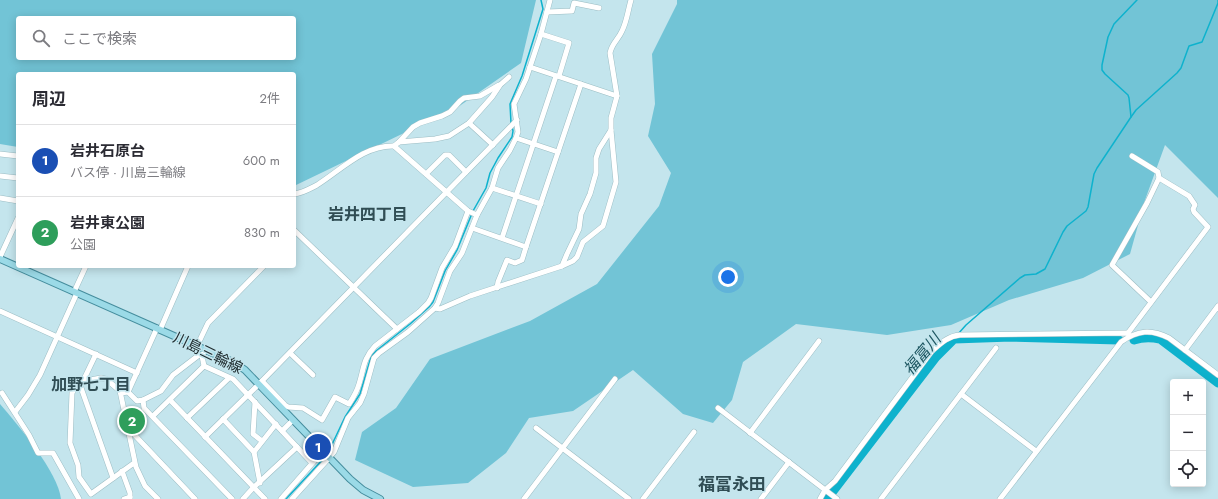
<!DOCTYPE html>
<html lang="ja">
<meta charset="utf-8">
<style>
:root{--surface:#fff;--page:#f7f7f7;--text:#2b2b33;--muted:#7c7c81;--line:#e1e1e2;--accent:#ea580c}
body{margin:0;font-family:Jost,"Noto Sans JP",sans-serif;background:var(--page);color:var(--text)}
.controls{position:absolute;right:12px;bottom:12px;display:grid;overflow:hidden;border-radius:4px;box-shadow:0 2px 10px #0003}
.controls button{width:36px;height:36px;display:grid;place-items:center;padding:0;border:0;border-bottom:1px solid var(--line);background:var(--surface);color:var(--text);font:20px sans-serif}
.you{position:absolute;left:728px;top:277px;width:14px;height:14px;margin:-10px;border:3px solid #fff;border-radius:50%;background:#1a73e8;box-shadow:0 0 0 6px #1a73e833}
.badge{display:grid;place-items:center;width:26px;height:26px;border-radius:50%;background:var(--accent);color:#fff;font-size:13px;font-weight:700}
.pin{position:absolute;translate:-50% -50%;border:2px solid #fff;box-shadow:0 1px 4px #0006}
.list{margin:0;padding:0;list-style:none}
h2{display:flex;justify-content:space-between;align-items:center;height:52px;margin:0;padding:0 16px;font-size:17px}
h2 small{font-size:13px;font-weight:400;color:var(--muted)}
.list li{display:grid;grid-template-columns:26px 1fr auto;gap:12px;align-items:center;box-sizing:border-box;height:72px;padding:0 16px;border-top:1px solid var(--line)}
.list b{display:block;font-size:15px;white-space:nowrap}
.list p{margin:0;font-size:13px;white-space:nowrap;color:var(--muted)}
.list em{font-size:13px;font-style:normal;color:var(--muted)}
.icon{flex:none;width:22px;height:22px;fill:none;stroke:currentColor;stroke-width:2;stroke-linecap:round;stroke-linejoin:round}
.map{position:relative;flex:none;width:1218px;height:499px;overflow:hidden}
.search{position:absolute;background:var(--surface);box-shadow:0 2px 10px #0003;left:16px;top:16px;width:280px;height:44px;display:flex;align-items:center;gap:10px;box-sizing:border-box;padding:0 14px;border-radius:4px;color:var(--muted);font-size:15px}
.panel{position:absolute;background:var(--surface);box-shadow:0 2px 10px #0003;left:16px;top:72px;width:280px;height:196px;border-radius:4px}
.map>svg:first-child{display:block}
.green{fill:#72c4d6;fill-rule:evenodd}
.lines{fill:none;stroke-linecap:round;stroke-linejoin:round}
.stream{stroke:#0eb2cd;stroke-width:1.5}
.river{stroke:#0eb2cd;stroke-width:9}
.minor-casing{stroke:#9cbdc4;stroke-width:6}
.major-casing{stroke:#458d9d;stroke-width:8}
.minor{stroke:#fff;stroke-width:5}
.major{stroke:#9bdae7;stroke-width:6}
.labels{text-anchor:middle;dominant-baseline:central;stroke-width:3;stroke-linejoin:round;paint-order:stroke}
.street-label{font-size:15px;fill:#202d30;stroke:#c4e5ed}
.neighbourhood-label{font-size:16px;font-weight:bold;fill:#304d54;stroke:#c4e5ed}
.water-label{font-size:16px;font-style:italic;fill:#1d5661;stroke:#c4e5ed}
.quarter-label{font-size:17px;font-weight:bold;fill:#304d54;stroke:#c4e5ed}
</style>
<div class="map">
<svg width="1218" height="499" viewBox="0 0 1218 499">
<rect width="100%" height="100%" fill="#c4e5ed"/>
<!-- green -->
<g class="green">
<path d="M0,0H536L521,63L458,107L294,186V74H18V147L0,144ZM18,18H294V58H18Z"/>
<path d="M677,0H1218V198L1165,145L1145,200L1130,254L1083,278L1009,300L951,325L887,335L796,324L743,362L732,400L713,423L683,414L633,370L573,411L529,418L506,453L468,483L413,487L355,460L362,432L396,408L430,359L530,321L597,284L659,206L671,173L648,136L655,104L652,54L677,4Z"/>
<path d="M0,404C18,425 58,472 61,499H0Z"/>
<path d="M130,410L140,424L133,430L128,426L126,413Z"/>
</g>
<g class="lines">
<!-- stream -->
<g class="stream">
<path d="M1131,117L1136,110L1177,73L1181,68L1189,46L1202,42L1218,3V0"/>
<path d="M511,123L510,104L522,76L543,9L541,0"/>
<path d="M958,334L966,325L1020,278L1025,275L1036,274L1045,269L1063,232L1067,226L1086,211L1088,207L1094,174L1097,168L1131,117L1129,98L1128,95L1105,74L1102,70V65L1108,37L1114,24L1137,0"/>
<path d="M328,453L345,417L360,394L371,357L376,351L410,324L429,307L433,302L445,271L457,250L473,211L486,188L490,173L498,158L512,137L513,131L512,126"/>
<path d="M286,499L326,456"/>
</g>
<!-- river -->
<g class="river">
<path d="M1134,340C1143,337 1150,337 1160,339L1218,383"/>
<path d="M827,499L936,357L954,339L1011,337L1119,340"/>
</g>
<defs>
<g id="minor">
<path d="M547,12L572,11L574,3L599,8"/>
<path d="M541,34L569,43L559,76"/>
<path d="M530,67L617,96"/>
<path d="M469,123L493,145"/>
<path d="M516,138L558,152"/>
<path d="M399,142L413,127L420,123L442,116L450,112L460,101L464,98L480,96L499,85"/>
<path d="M394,146L399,142L435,139L449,136L469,123L492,97L500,85L509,77"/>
<path d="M0,154L18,156"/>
<path d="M426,174L445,155H449L466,172"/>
<path d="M0,176L18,178"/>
<path d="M492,188L541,204"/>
<path d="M294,194C303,193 309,189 317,185C341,170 364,145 394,146L468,211L477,215"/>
<path d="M0,198L18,201"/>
<path d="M472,228L526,247L581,84"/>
<path d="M294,230L397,329"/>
<path d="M502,238L556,76"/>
<path d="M0,257L18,218"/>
<path d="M562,266L573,261L577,257L583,242L603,226L616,182L611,130"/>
<path d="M497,288L498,282L507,260L515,263L522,260L526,247"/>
<path d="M74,292L86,266"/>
<path d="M1151,302L1112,265L1147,203L1159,178"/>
<path d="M435,308L440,309L470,296L562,266L567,254L579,229L581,214L590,194L596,173V158L599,149L611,130V118L617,96L610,53C612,43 618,40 622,31C627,21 628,10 631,0"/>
<path d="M0,311L137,373"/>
<path d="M160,330L188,266"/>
<path d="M1128,333L1208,227L1194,212L1193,209L1195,205L1189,196L1159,178L1158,172L1132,156"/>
<path d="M197,346L208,323L264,266"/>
<path d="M1185,350L1218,306"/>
<path d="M290,353L313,375"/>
<path d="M204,366L233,379L312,463"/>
<path d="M83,381L96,354"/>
<path d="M262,381L285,405L288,407L303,408L322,420L335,397L349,404C353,398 357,391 359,384C364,368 363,359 375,346L419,312L428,303L431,298L442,268L455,246L468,211"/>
<path d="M79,382L113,478"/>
<path d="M128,392L157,328"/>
<path d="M2,393L29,435L38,453H53L79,499"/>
<path d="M121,393L128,392L137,401L143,400L161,391L173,375L199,355L202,356"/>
<path d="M961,394L1036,451"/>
<path d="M143,400L144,408L232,499"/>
<path d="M170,400L265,499"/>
<path d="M255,402L253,434L262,441"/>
<path d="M718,408L837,499"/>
<path d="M15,412L28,395L40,375L77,293"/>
<path d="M153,416L204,366L202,356L205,350"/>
<path d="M187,418L229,378"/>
<path d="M223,419L254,452"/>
<path d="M128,428L195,499"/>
<path d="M536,428L629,499"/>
<path d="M282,431L293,420"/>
<path d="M750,433L819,341"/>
<path d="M205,437L259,384L517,120"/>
<path d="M134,463L91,494L79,477L78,465L70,443L72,393L79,382L101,378L106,379L120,391L136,467L145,486L158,499"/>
<path d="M122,471L130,493V499"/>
<path d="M260,483L254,452L276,424"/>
<path d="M124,499L130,497"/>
<path d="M243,499L253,488L297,447"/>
<path d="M281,499L323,451"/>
<path d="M292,499L329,458L334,452L348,418L360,403L364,394L374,358L379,353L408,332L435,308L438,303L450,271L462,253L477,215L492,188L498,168L510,150L516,138L518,132L514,104L526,79L541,34L550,0"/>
<path d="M524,499L615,379"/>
<path d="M643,499L694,432"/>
<path d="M761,499L789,462"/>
<path d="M820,499L825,490L835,481L932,351C941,343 948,336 960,335L1128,333L1129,336"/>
<path d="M881,499L996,348"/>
<path d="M1000,499L1121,342C1138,330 1151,329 1169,338L1218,375"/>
</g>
<path id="major" d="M0,259L235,363L245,370L350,479L363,490L380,499"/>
</defs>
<!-- minor casing -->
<use href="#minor" class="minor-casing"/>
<!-- major casing -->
<use href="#major" class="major-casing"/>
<!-- minor -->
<use href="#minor" class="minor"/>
<!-- major -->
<use href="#major" class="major"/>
</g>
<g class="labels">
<!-- street labels -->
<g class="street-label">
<text transform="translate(208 353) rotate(26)">川島三輪線</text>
</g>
<!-- neighbourhood labels -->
<g class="neighbourhood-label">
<text x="368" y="214">岩井四丁目</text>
<text x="91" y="384">加野七丁目</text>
</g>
<!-- water labels -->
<g class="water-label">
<text transform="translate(922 354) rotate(-50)">福富川</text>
</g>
<!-- quarter labels -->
<g class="quarter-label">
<text x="732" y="484">福富永田</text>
</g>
</g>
</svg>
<div class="controls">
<button>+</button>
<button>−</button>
<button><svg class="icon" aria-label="locate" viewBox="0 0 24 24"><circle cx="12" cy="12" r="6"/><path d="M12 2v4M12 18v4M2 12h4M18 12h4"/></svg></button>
</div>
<div class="you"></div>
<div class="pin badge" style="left:318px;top:447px;background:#1a4fb4">1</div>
<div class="pin badge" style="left:132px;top:421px;background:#2e9e5b">2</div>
<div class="search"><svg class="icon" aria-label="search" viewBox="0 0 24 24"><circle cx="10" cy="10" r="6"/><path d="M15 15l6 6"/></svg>ここで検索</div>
<section class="panel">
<h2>周辺<small>2件</small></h2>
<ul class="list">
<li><span class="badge" style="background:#1a4fb4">1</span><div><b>岩井石原台</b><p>バス停 · 川島三輪線</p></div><em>600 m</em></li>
<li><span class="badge" style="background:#2e9e5b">2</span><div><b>岩井東公園</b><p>公園</p></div><em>830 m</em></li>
</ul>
</section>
</div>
